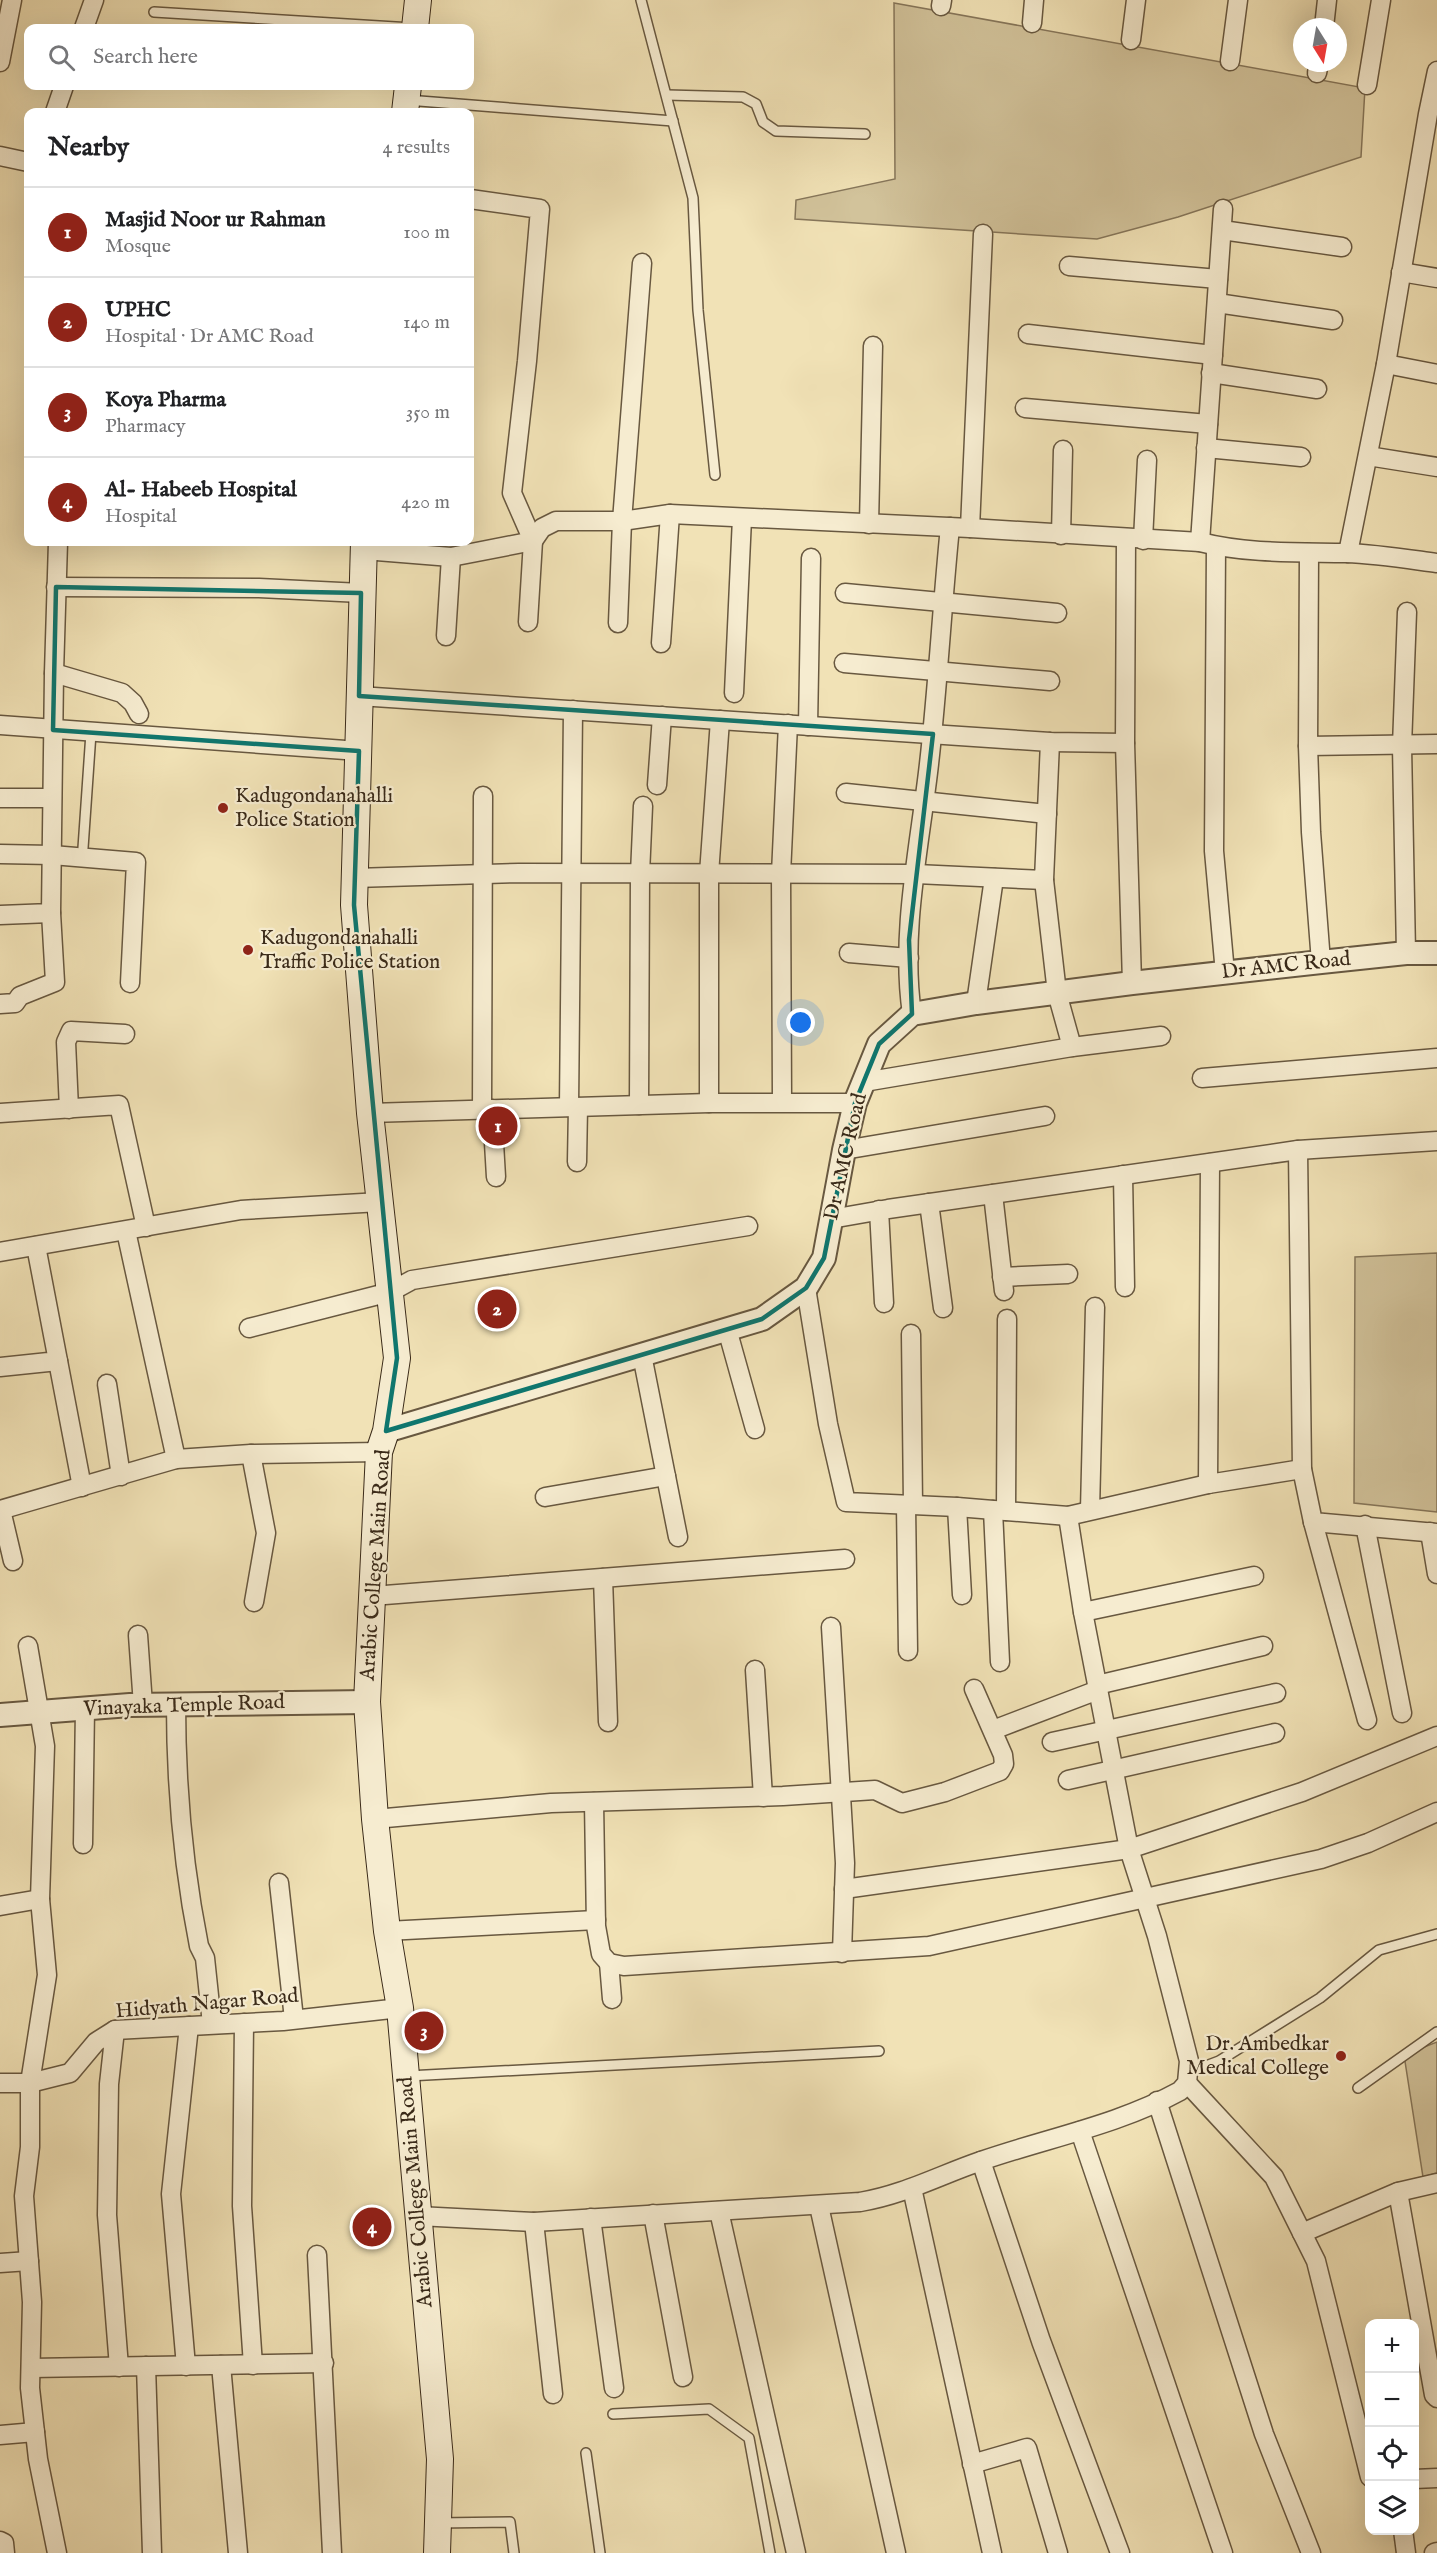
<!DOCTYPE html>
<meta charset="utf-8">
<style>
:root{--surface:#fff;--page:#f2f2f2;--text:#202124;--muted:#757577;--line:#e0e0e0;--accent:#8f2418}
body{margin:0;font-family:"IM FELL English",serif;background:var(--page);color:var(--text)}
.controls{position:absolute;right:18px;bottom:18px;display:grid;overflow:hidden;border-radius:12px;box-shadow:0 6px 24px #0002}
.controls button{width:54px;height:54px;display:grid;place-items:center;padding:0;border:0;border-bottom:2px solid var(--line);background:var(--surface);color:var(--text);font:30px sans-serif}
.compass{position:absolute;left:1293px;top:18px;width:54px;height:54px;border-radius:50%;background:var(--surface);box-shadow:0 6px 24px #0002;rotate:169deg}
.you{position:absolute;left:801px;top:1023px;width:21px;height:21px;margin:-15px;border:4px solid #fff;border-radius:50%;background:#1a73e8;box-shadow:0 0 0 9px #1a73e833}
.badge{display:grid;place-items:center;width:39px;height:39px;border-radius:50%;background:var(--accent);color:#fff;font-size:20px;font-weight:700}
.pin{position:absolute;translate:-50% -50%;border:3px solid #fff;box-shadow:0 2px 6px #0006}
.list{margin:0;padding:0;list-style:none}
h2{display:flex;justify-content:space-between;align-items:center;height:78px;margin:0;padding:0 24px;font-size:26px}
h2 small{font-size:20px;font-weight:400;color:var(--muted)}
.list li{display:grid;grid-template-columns:39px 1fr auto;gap:18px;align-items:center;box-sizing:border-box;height:90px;padding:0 24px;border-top:2px solid var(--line)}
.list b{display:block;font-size:22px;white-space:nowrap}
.list p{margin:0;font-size:20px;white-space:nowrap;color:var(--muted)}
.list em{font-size:20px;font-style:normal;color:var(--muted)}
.icon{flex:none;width:33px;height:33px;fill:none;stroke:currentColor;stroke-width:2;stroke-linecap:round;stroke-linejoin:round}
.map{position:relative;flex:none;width:1437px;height:2553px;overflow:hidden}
.search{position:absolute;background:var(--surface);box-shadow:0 6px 24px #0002;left:24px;top:24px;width:450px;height:66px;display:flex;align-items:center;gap:15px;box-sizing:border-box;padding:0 21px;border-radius:12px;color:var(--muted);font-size:22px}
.panel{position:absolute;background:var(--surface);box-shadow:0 6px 24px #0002;left:24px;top:108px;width:450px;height:438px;border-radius:12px}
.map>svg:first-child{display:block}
.grass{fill:#d2c39b;stroke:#86765a;stroke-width:1.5}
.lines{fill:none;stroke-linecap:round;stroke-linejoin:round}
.service-casing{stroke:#685840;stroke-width:12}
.minor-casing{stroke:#685840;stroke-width:21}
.tertiary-casing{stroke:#685840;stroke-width:26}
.secondary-casing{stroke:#3a2a19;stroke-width:28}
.service{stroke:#f6ecd0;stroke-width:9}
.minor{stroke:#f6ecd0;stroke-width:18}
.tertiary{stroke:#f6ecd0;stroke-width:22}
.secondary{stroke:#f6ecd0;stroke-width:26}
.marked{fill:none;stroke:#0f766e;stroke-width:4.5;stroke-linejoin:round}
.poi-dot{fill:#8f2418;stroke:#f6ecd0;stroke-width:2}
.labels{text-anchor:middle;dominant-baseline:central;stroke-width:4.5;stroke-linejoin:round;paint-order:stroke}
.poi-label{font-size:21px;fill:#3a2a19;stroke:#f6ecd0;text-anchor:start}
.street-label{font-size:21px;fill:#3a2a19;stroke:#f6ecd0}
</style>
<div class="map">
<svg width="1437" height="2553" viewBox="0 0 1437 2553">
<rect width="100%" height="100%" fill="#f1e2b6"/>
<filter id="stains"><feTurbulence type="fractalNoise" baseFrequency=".00333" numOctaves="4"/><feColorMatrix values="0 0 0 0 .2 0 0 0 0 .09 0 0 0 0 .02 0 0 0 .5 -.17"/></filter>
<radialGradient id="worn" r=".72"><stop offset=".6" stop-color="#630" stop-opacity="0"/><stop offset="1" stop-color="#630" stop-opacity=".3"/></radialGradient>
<!-- grass -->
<g class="grass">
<path d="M894,3L1365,88L1361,157L1178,217L1097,239L795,219L796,200L895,179Z"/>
<path d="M1437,1253V1512L1354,1503L1355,1257Z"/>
<path d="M1437,2042V2173L1423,2177L1404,2055Z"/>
</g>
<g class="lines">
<defs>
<g id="service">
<path d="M641,0L693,198L698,310L715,475"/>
<path d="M154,12L412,28"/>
<path d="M667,95L743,97L756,104L763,122L776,131L865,134"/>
<path d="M407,100L673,121"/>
<path d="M83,848L91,733"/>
<path d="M1190,2072L1219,2061L1320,1998L1379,1950L1437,1934"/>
<path d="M408,2076L879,2051"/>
<path d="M1358,2088L1437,2032"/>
<path d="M613,2414L709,2409L749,2438L770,2553"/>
<path d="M586,2453L600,2553"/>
<path d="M438,2523L510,2522L514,2553"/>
</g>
<g id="minor">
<path d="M941,6L942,0"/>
<path d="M1032,23L1034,0"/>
<path d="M1324,27L1327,0"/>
<path d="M84,28L94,0"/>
<path d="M1131,40L1136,0"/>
<path d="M1230,61L1238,0"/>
<path d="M0,62L12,0"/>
<path d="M1317,73L1319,63"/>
<path d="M1367,85L1381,0"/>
<path d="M55,112L64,86"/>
<path d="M0,156L28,162"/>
<path d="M470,199L540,209L527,361L512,493L533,541L528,622"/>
<path d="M1222,230L1342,247"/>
<path d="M1069,266L1218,279"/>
<path d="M1401,272L1437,278"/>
<path d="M1217,303L1333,320"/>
<path d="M1028,334L1213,355"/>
<path d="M1386,364L1437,374"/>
<path d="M1211,373L1317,389"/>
<path d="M1025,408L1208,424"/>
<path d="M1206,448L1301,457"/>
<path d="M1368,456L1437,467"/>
<path d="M869,524L873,346"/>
<path d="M970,528L983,234"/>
<path d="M1061,535L1063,450"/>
<path d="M1126,538L1125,743L1132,983"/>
<path d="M1143,540L1147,460"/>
<path d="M1200,542L1223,209"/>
<path d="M1216,546L1214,851L1225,973"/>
<path d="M364,550L451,557L533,541L542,528L556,521H622L670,514L970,528L1200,542C1247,554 1298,552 1346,553C1376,554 1407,559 1437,563"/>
<path d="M1309,553L1308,746L1437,744"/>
<path d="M1348,553L1386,364L1428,114L1437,71"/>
<path d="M56,587L259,588L361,593"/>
<path d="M845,593L1057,613"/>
<path d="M618,623L622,521L642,263"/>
<path d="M446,636L451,557"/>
<path d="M661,643L670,514"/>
<path d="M844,663L1050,681"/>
<path d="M54,673L122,693L133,703L139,714"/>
<path d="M734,693L742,518"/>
<path d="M359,696L1050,742L1125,743"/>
<path d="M0,725L359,751"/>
<path d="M808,726L811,558"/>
<path d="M1308,746L1311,832L1321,962"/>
<path d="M657,785L662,716"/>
<path d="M846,793L1047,814"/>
<path d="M0,798H52"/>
<path d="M0,854L52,855L136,862L130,983"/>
<path d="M355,878L519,873L916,874L1044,880L1050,742"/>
<path d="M1044,880L1057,993L1072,1047"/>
<path d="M0,915L51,913L54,673L58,542"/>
<path d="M849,953L909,958"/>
<path d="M1406,953L1402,746L1407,612"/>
<path d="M976,1003L994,878"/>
<path d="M0,1004L15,1003L20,996L55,982L51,913"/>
<path d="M912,1014C900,933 920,845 929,764C938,685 942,606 950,527"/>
<path d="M1202,1078L1437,1058"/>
<path d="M864,1082L1072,1047L1161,1036"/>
<path d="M782,1101L781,874L788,724"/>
<path d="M709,1103V874L720,720"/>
<path d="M639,1105L640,874L643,806"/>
<path d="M569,1107L573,710"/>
<path d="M69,1109L66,1042L71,1031L125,1034"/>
<path d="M492,1109L496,1177"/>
<path d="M482,1110L483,796"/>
<path d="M0,1113L119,1105L146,1227"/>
<path d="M370,1113L709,1103H855"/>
<path d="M844,1150L1045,1116"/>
<path d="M1298,1150L1302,1469L1313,1522L1437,1533"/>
<path d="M577,1162L578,1107"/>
<path d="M1123,1175L1125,1287"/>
<path d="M993,1194L1004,1291"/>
<path d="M929,1203L943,1308"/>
<path d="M879,1210L884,1303"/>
<path d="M831,1219L888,1209L1298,1150L1437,1141"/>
<path d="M126,1231L176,1459"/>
<path d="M0,1252L241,1210L380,1202"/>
<path d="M1002,1277L1068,1274"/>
<path d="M806,1288L828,1424L846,1502L957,1507L1068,1516L1208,1484L1302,1469"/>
<path d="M249,1328L390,1292L412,1280L748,1226"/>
<path d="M727,1329L755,1429"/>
<path d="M911,1334L913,1505"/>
<path d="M642,1355L678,1537"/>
<path d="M58,1361L82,1487"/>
<path d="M0,1367L58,1361L36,1246"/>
<path d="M107,1384L121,1476"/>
<path d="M251,1454L266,1533L254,1602"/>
<path d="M1208,1484L1210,1163"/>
<path d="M545,1497L666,1476"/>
<path d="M906,1505L908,1651"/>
<path d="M957,1507L962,1595"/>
<path d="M0,1510L176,1459L251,1454L379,1452"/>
<path d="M1,1510L13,1561"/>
<path d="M993,1510L1000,1662"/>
<path d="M1090,1510L1095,1307"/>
<path d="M1006,1511L1007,1319"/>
<path d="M1313,1522L1367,1720"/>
<path d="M1365,1525L1402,1713"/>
<path d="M1430,1532L1437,1574"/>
<path d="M603,1578L608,1722"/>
<path d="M372,1596L845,1559"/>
<path d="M1083,1612L1254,1576"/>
<path d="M831,1627L845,1863L842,1953"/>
<path d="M138,1635L143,1705"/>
<path d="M755,1670L763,1797"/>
<path d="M1097,1685L1263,1646"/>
<path d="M176,1704C176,1785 183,1866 199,1946L205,1958L212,2024"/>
<path d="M993,1730L1098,1690"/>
<path d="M1052,1742L1276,1693"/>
<path d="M1068,1780L1275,1733"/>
<path d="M594,1802L596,1926L601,1954L609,1963L624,1966L929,1946L1321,1859L1368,1843L1437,1812"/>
<path d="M375,1819L551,1803L783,1796L875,1790L902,1803L945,1792L1000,1771L1004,1764L1003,1755L974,1689"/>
<path d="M83,1844L85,1708"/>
<path d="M279,1883L294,2019"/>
<path d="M844,1889L1129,1849L1302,1792L1437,1736"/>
<path d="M40,1899L47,1975L30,2083V2147L24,2196L32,2302L30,2388L38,2459L57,2553"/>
<path d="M0,1906L40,1899L45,1746L28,1646"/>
<path d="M387,1931L596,1920"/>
<path d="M609,1963L612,1999"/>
<path d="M244,2023L242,2206L253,2365"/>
<path d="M115,2030L109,2084L107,2215L119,2367"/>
<path d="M0,2083H30L70,2073L96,2042L115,2030L283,2021L400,2008"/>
<path d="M1187,2083L1274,2177L1302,2233L1398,2192L1437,2183"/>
<path d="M1157,2101L1264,2434L1311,2553"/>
<path d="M1080,2131L1223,2553"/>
<path d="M981,2161L1041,2341L1120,2553"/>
<path d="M912,2188L992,2553"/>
<path d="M1398,2192L1434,2395L1437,2398"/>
<path d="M819,2206L896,2553"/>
<path d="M719,2211L796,2553"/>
<path d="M653,2214L683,2377"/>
<path d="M418,2216L534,2222L860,2202C903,2195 940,2175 981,2161C1047,2138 1118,2125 1180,2091L1187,2083L1189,2061L1157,1936L1129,1849L1083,1612L1068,1516"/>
<path d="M591,2218L614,2388"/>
<path d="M534,2222L553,2394"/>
<path d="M1302,2233L1316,2261L1370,2477"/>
<path d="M317,2255L332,2553"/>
<path d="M0,2263L29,2261"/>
<path d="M221,2365L238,2553"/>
<path d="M146,2366L152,2553"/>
<path d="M186,2366L171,2194L189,2026"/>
<path d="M31,2368L324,2363"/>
<path d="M0,2435L35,2432"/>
<path d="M972,2464L1027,2448L1058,2553"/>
<path d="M1414,2479L1437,2478"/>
<path d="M1403,2530L1406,2553"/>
<path d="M0,2541L4,2543L5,2553"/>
<path d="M1434,2553L1437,2552"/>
</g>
<g id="tertiary">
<path d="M386,1431L762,1319L806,1288L824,1258L844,1150L855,1103L879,1044L912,1014L976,1003L1132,983L1321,962L1406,953H1437"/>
<path d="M0,1715L130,1705L367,1702"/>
</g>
<g id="secondary">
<path d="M415,28L418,0"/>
<path d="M405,112L408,86"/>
<path d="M364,542L354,905L370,1113L397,1358L386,1431L379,1452L367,1702L375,1819L387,1931L400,2008L440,2459L437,2553"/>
</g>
</defs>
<!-- service casing -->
<use href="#service" class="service-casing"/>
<!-- minor casing -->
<use href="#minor" class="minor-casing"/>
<!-- tertiary casing -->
<use href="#tertiary" class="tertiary-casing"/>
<!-- secondary casing -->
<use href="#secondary" class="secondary-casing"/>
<!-- service -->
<use href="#service" class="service"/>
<!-- minor -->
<use href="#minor" class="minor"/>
<!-- tertiary -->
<use href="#tertiary" class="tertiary"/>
<!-- secondary -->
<use href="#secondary" class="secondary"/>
</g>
<!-- marked area -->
<path class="marked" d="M56,587L361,593L359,696L933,734L909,940L912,1014L879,1044L855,1103L824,1258L806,1288L762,1319L386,1431L397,1358L354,905L359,751L53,730Z"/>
<!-- markers -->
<g class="poi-dot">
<circle cx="223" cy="808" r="6"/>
<circle cx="248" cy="950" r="6"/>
<circle cx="1341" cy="2056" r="6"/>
</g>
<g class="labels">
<!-- poi labels -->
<g class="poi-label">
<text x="235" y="796">Kadugondanahalli<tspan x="235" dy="24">Police Station</tspan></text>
<text x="260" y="938">Kadugondanahalli<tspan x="260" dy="24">Traffic Police Station</tspan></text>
<text x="1329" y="2044" text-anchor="end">Dr. Ambedkar<tspan x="1329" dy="24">Medical College</tspan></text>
</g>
<!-- street labels -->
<g class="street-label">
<text transform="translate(1286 966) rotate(-6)">Dr AMC Road</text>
<text transform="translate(846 1157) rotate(-77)">Dr AMC Road</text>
<text transform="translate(376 1565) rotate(-86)">Arabic College Main Road</text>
<text transform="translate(184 1706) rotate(-2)">Vinayaka Temple Road</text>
<text transform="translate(207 2004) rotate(-5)">Hidyath Nagar Road</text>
<text transform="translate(416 2192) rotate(-95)">Arabic College Main Road</text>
</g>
</g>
<rect width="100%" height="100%" filter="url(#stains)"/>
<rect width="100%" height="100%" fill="url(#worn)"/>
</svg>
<div class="controls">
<button>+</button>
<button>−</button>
<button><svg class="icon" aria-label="locate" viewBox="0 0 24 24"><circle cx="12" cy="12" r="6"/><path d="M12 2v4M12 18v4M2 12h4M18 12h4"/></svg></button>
<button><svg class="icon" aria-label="layers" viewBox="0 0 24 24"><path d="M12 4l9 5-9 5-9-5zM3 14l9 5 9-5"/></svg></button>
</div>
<svg class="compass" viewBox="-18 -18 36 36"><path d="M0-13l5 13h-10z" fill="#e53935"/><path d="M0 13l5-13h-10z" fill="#757577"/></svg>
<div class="you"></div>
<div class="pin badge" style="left:498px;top:1126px">1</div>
<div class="pin badge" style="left:497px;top:1309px">2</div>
<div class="pin badge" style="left:424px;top:2031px">3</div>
<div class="pin badge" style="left:372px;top:2227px">4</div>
<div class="search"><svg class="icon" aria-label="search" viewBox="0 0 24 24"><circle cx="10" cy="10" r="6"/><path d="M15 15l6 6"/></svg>Search here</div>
<section class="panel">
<h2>Nearby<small>4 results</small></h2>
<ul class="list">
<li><span class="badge">1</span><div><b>Masjid Noor ur Rahman</b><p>Mosque</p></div><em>100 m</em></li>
<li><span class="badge">2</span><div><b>UPHC</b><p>Hospital · Dr AMC Road</p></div><em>140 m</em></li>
<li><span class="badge">3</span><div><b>Koya Pharma</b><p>Pharmacy</p></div><em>350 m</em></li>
<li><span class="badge">4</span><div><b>Al- Habeeb Hospital</b><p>Hospital</p></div><em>420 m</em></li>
</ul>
</section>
</div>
